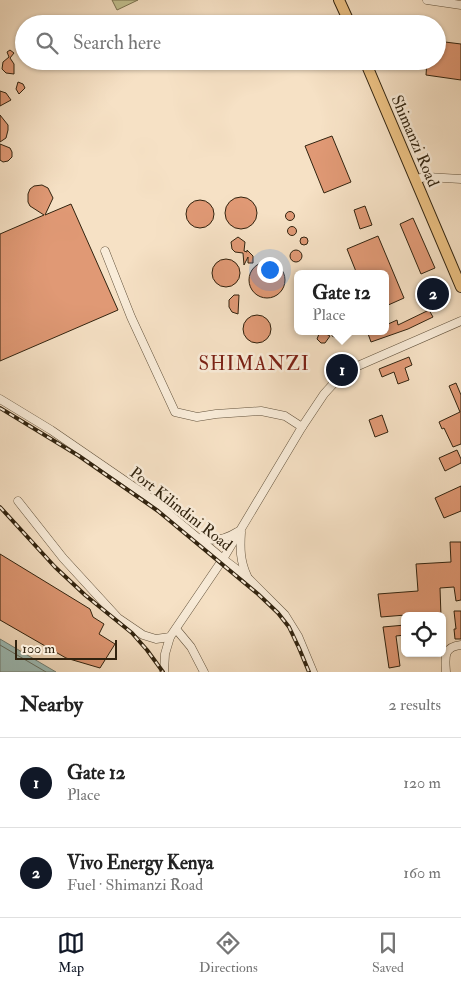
<!DOCTYPE html>
<meta charset="utf-8">
<style>
:root{--surface:#fff;--page:#f2f2f2;--text:#222;--muted:#767676;--line:#e0e0e0;--accent:#111827}
body{margin:0;font-family:"IM FELL Double Pica",serif;background:var(--page);color:var(--text)}
.controls{position:absolute;right:15px;bottom:15px;display:grid;overflow:hidden;border-radius:8px;box-shadow:0 1px 4px #0004}
.controls button{width:45px;height:45px;display:grid;place-items:center;padding:0;border:0;border-bottom:1px solid var(--line);background:var(--surface);color:var(--text);font:25px sans-serif}
.scale{position:absolute;left:15px;bottom:12px;width:102px;box-sizing:border-box;padding-left:5px;border:2px solid #31230f;border-top:0;font-size:14px;line-height:18px;white-space:nowrap;color:#31230f;-webkit-text-stroke:4px #f9ecd9;paint-order:stroke}
.you{position:absolute;left:269px;top:269px;width:18px;height:18px;margin:-12px;border:4px solid #fff;border-radius:50%;background:#1a73e8;box-shadow:0 0 0 8px #1a73e833}
.badge{display:grid;place-items:center;width:32px;height:32px;border-radius:50%;background:var(--accent);color:#fff;font-size:16px;font-weight:700}
.pin{position:absolute;translate:-50% -50%;border:2px solid #fff;box-shadow:0 1px 5px #0006}
.popup{position:absolute;left:294px;top:270px;width:95px;height:65px;box-sizing:border-box;display:grid;place-content:center;border-radius:8px;background:var(--surface);filter:drop-shadow(0 1px 4px #0005);font-size:16px;white-space:nowrap;color:var(--muted)}
.popup b{font-size:19px;color:var(--text)}
.popup::after{content:'';position:absolute;left:50%;top:100%;margin-left:-10px;border:10px solid transparent;border-top-color:var(--surface)}
.list{margin:0;padding:0;list-style:none}
h2{display:flex;justify-content:space-between;align-items:center;height:65px;margin:0;padding:0 20px;font-size:21px}
h2 small{font-size:16px;font-weight:400;color:var(--muted)}
.list li{display:grid;grid-template-columns:32px 1fr auto;gap:15px;align-items:center;box-sizing:border-box;height:90px;padding:0 20px;border-top:1px solid var(--line)}
.list b{display:block;font-size:19px;white-space:nowrap}
.list p{margin:0;font-size:16px;white-space:nowrap;color:var(--muted)}
.list em{font-size:16px;font-style:normal;color:var(--muted)}
.icon{flex:none;width:28px;height:28px;fill:none;stroke:currentColor;stroke-width:2;stroke-linecap:round;stroke-linejoin:round}
.map{position:relative;flex:none;width:461px;height:672px;overflow:hidden}
.search{position:absolute;background:var(--surface);box-shadow:0 1px 4px #0004;left:15px;right:15px;top:15px;height:55px;display:flex;align-items:center;gap:12px;box-sizing:border-box;padding:0 18px;border-radius:28px;color:var(--muted);font-size:19px}
.sheet{height:245px;background:var(--surface)}
nav{display:flex;justify-content:space-around;align-items:center;box-sizing:border-box;height:70px;border-top:1px solid var(--line);background:var(--surface);font-size:14px;color:var(--muted)}
nav a{display:grid;justify-items:center;gap:2px}
nav .on{color:var(--accent)}
.map>svg:first-child{display:block}
.green{fill:#c2c190;stroke:#7a7250}
.water{fill:#9dbdb7;stroke:#727f74}
.lines{fill:none;stroke-linecap:round;stroke-linejoin:round}
.shore{stroke:#677063;stroke-width:1}
.building{fill:#e09975;stroke:#31230f}
.minor-casing{stroke:#62523c;stroke-width:9}
.major-casing{stroke:#31230f;stroke-width:12}
.minor{stroke:#f9ecd9;stroke-width:8}
.major{stroke:#ebc082;stroke-width:10}
.rail-casing{stroke:#31230f;stroke-width:4}
.rail{stroke:#f9ecd9;stroke-width:2;stroke-dasharray:5.5;stroke-linecap:butt}
.labels{text-anchor:middle;dominant-baseline:central;stroke-width:5;stroke-linejoin:round;paint-order:stroke}
.street-label{font-size:16px;fill:#31230f;stroke:#f9ecd9}
.quarter-label{font-size:19px;letter-spacing:1px;fill:#7a1f14;stroke:#f9ecd9}
</style>
<div class="map">
<svg width="461" height="672" viewBox="0 0 461 672">
<rect width="100%" height="100%" fill="#f6e1c5"/>
<filter id="stains"><feTurbulence type="fractalNoise" baseFrequency=".004" numOctaves="4"/><feColorMatrix values="0 0 0 0 .2 0 0 0 0 .09 0 0 0 0 .02 0 0 0 .5 -.17"/></filter>
<radialGradient id="worn" r=".72"><stop offset=".6" stop-color="#630" stop-opacity="0"/><stop offset="1" stop-color="#630" stop-opacity=".3"/></radialGradient>
<!-- green -->
<path class="green" d="M112,0H138L117,10Z"/>
<!-- water -->
<path class="water" d="M0,639L56,672H0Z"/>
<g class="lines">
<!-- shore -->
<path class="shore" d="M0,645L46,672"/>
</g>
<!-- building -->
<g class="building">
<path d="M437,41L461,44V80L426,75L427,61H437Z"/>
<path d="M10,50L14,53L10,58L14,64V74L6,73L2,69L3,62L9,57L7,52Z"/>
<path d="M18,82L23,84L25,88L19,94L16,89Z"/>
<path d="M0,91L6,93L11,100L0,106Z"/>
<path d="M0,115L8,125V130L6,138L0,142Z"/>
<path d="M332,136L351,182L324,193L305,146Z"/>
<path d="M0,144L10,148L12,152V157L8,161L3,162L0,160Z"/>
<path d="M42,185L48,188L53,198L45,215L71,204L118,310L0,361V234L44,215L30,206L28,202V194L30,189L34,186Z"/>
<circle cx="241" cy="213" r="16"/>
<circle cx="200" cy="214" r="14"/>
<path d="M365,206L372,225L360,229L354,210Z"/>
<circle cx="290" cy="216" r="4.5"/>
<path d="M413,218L435,268L421,274L400,224Z"/>
<circle cx="292" cy="231" r="4.5"/>
<path d="M378,236L404,298L386,306V274H357L347,249Z"/>
<circle cx="304" cy="241" r="4"/>
<path d="M238,237L245,242L244,251L247,252V250L253,256V263H248V257L244,265L243,253L235,252L232,249L231,242Z"/>
<circle cx="296" cy="256" r="6"/>
<circle cx="226" cy="273" r="14"/>
<circle cx="267" cy="280" r="18"/>
<path d="M234,295H239L238,314L232,312L229,307V300Z"/>
<path d="M429,310L433,317L408,329L371,342L367,331H386V325L397,320L398,325Z"/>
<circle cx="257" cy="329" r="14"/>
<path d="M333,331H346L344,336L339,339L332,336Z"/>
<path d="M322,332L330,336L325,343H321L317,339L319,334Z"/>
<path d="M342,355L349,364L340,368L334,375L327,365Z"/>
<path d="M409,357L412,365L405,368L409,380L398,384L394,372L382,377L379,369Z"/>
<path d="M355,373L357,376L342,386L341,384L347,377Z"/>
<path d="M456,383L461,395V444L453,447L444,428L442,429L439,422L460,412L449,386Z"/>
<path d="M382,415L388,432L375,437L369,420Z"/>
<path d="M457,450L461,459V463L445,471L439,458Z"/>
<path d="M461,486V511L444,518L435,498Z"/>
<path d="M450,542H461V600L456,601L454,587L440,588L441,616H419L418,614L381,617L378,594L418,591L416,564L451,562Z"/>
<path d="M0,554L90,609L93,617L104,624L99,634L115,644L100,668L66,658L0,620Z"/>
<path d="M454,611H461V639H455L454,629H456Z"/>
<path d="M405,625V635L396,636L400,666L389,668L383,627Z"/>
</g>
<g class="lines">
<defs>
<g id="minor">
<path d="M427,0L461,5"/>
<path d="M415,179L427,177L461,179"/>
<path d="M105,251L131,317L175,412L197,417L216,414L261,411L285,416L302,427"/>
<path d="M0,399L51,430L150,498L223,559L247,577L285,615L298,636L313,672"/>
<path d="M18,501L63,558L118,618L143,635L156,639L170,637L223,559L302,427L324,394L344,372L461,321"/>
<path d="M241,532C240,548 240,561 247,576"/>
<path d="M201,538C214,542 226,539 237,532"/>
<path d="M176,629L191,647L204,672"/>
<path d="M164,672L165,654L170,637"/>
<path d="M446,672C445,657 443,647 461,645"/>
</g>
<g id="major">
<path d="M339,0L350,24"/>
<path d="M365,61L461,287"/>
</g>
</defs>
<!-- minor casing -->
<use href="#minor" class="minor-casing"/>
<!-- major casing -->
<use href="#major" class="major-casing"/>
<!-- minor -->
<use href="#minor" class="minor"/>
<!-- major -->
<use href="#major" class="major"/>
<defs>
<g id="rail">
<path d="M0,408L79,456L158,511L258,594L278,613L289,627L299,648L309,672"/>
<path d="M0,507L55,567L85,595L132,633L147,650L163,672"/>
</g>
</defs>
<!-- rail casing -->
<use href="#rail" class="rail-casing"/>
<!-- rail -->
<use href="#rail" class="rail"/>
</g>
<g class="labels">
<!-- street labels -->
<g class="street-label">
<text transform="translate(415 141) rotate(67)">Shimanzi Road</text>
<text transform="translate(181 509) rotate(38)">Port Kilindini Road</text>
</g>
<!-- quarter labels -->
<g class="quarter-label">
<text x="254" y="364">SHIMANZI</text>
</g>
</g>
<rect width="100%" height="100%" filter="url(#stains)"/>
<rect width="100%" height="100%" fill="url(#worn)"/>
</svg>
<div class="controls">
<button><svg class="icon" aria-label="locate" viewBox="0 0 24 24"><circle cx="12" cy="12" r="6"/><path d="M12 2v4M12 18v4M2 12h4M18 12h4"/></svg></button>
</div>
<div class="scale">100 m</div>
<div class="you"></div>
<div class="pin badge" style="left:342px;top:370px">1</div>
<div class="popup"><b>Gate 12</b>Place</div>
<div class="pin badge" style="left:433px;top:294px">2</div>
<div class="search"><svg class="icon" aria-label="search" viewBox="0 0 24 24"><circle cx="10" cy="10" r="6"/><path d="M15 15l6 6"/></svg>Search here</div>
</div>
<section class="sheet">
<h2>Nearby<small>2 results</small></h2>
<ul class="list">
<li><span class="badge">1</span><div><b>Gate 12</b><p>Place</p></div><em>120 m</em></li>
<li><span class="badge">2</span><div><b>Vivo Energy Kenya</b><p>Fuel · Shimanzi Road</p></div><em>160 m</em></li>
</ul>
</section>
<nav>
<a class="on"><svg class="icon" aria-label="map" viewBox="0 0 24 24"><path d="M3 6l6-2 6 2 6-2v14l-6 2-6-2-6 2zM9 4v14M15 6v14"/></svg>Map</a>
<a><svg class="icon" aria-label="directions" viewBox="0 0 24 24"><path d="M12 3l9 9-9 9-9-9zM9 14v-3h6M13 9l2 2-2 2"/></svg>Directions</a>
<a><svg class="icon" aria-label="saved" viewBox="0 0 24 24"><path d="M7 4h10v16l-5-4-5 4z"/></svg>Saved</a>
</nav>
